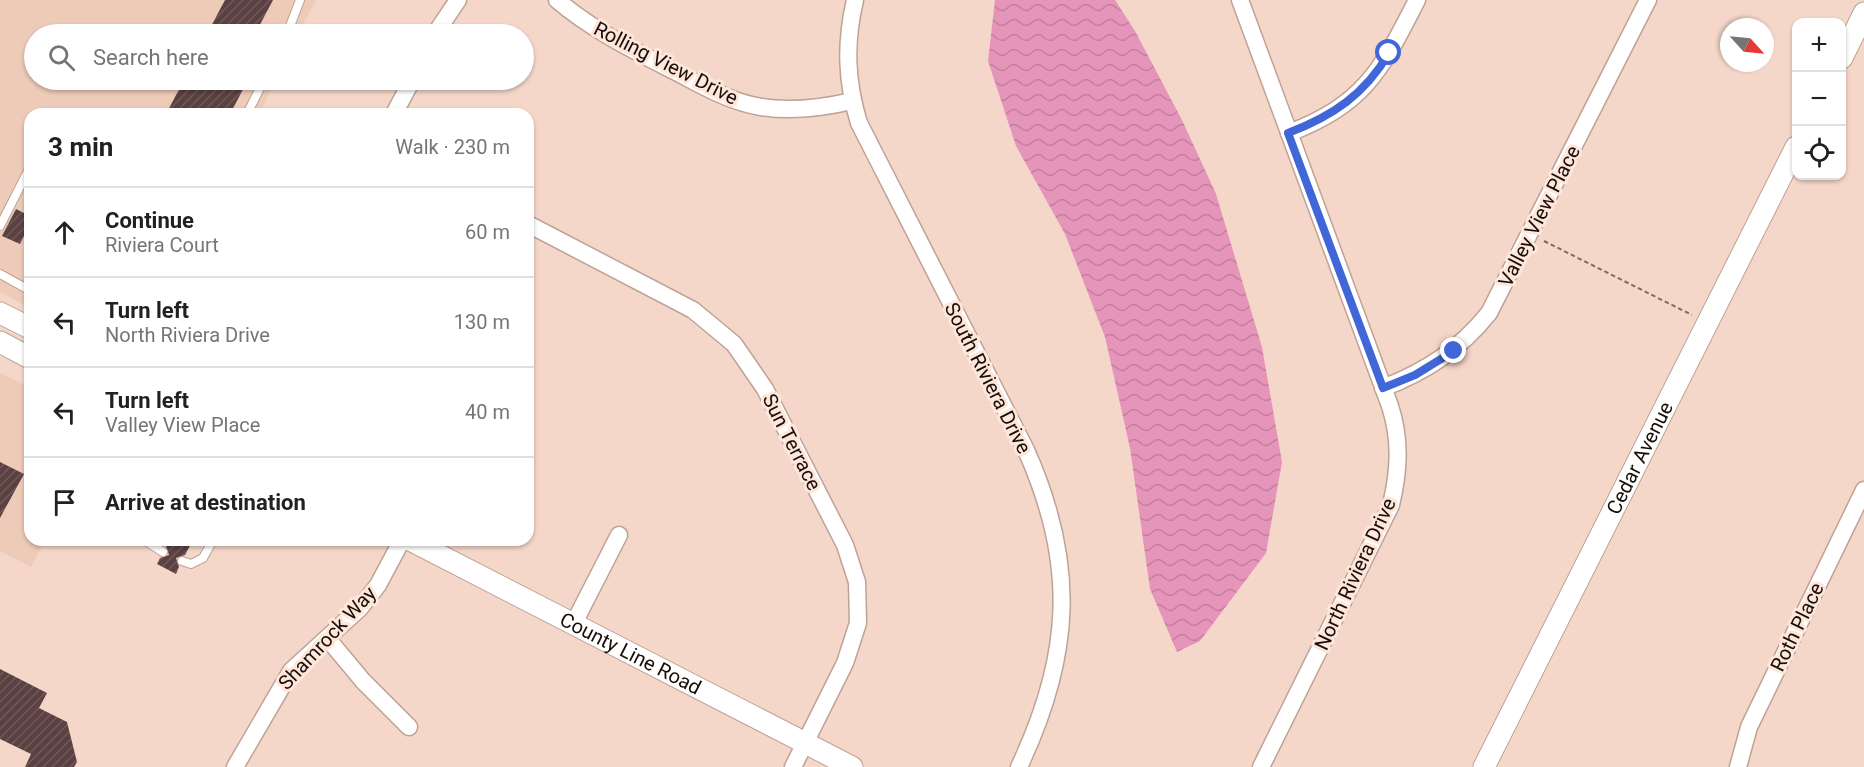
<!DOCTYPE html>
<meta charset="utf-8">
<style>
:root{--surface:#fff;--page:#f2f2f2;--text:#202124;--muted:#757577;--line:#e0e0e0}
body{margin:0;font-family:Roboto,sans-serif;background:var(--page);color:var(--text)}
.controls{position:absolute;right:18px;top:18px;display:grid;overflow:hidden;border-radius:12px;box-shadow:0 2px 4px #0004}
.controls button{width:54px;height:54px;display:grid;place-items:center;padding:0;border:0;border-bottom:2px solid var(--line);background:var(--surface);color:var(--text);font:30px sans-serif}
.compass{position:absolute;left:1720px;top:18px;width:54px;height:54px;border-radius:50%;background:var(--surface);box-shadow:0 2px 4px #0004;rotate:117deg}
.stop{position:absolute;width:18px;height:18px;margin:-14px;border:4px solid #4166d8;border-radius:50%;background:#fff}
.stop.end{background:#4166d8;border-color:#fff;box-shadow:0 2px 6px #0008}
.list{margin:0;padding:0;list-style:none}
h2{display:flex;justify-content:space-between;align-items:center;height:78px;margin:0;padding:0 24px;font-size:26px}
h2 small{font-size:20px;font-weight:400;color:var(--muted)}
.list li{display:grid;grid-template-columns:39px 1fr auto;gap:18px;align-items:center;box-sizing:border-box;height:90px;padding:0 24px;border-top:2px solid var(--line)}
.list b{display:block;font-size:22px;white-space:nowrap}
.list p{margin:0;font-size:20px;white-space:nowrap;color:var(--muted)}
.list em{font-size:20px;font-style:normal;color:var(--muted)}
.icon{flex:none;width:33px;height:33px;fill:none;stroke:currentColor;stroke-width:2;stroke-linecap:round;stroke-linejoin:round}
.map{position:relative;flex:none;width:1864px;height:767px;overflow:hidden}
.search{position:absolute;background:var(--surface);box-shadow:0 2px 4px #0004;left:24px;top:24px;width:510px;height:66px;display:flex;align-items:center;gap:15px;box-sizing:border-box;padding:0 21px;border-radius:33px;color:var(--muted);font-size:22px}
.panel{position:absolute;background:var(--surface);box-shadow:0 2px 4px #0004;left:24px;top:108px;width:510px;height:438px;border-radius:18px}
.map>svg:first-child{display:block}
.built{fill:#eecab9}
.water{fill:url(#water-waves)}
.building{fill:url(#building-hatch)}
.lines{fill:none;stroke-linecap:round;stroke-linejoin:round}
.service-casing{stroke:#bea296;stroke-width:10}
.minor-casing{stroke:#bea296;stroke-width:19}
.tertiary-casing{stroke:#bea296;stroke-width:23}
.path{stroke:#7e6b62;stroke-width:2;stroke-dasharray:4.5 3;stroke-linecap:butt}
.service{stroke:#fff;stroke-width:8}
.minor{stroke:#fff;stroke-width:16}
.tertiary{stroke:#fff;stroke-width:21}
.route{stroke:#4166d8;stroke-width:8}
.labels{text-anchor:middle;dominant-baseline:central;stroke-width:6;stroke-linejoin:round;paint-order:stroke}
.street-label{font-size:20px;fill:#180e09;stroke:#fee6db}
</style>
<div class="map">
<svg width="1864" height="767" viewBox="0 0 1864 767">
<defs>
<pattern id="water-waves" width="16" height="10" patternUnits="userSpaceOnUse" patternTransform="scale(1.5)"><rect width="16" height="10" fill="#e594ba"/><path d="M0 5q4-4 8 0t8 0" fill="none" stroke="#c47e9f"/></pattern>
<pattern id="building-hatch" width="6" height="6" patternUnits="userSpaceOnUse" patternTransform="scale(1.5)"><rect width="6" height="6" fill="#5c4142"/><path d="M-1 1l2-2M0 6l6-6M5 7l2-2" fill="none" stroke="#6f5959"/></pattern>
</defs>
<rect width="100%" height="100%" fill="#f5d7ca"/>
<!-- built -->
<g class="built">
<path d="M0,0H316L298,34H34V80H276L259,114H30V308L0,292Z"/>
<path d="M0,373L30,387V540H45L31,567L0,551Z"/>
</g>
<!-- water -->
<path class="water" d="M995,0H1115L1135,31L1182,120L1216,194L1262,347L1282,462L1266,553L1200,641L1177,652L1150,589L1130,448L1105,337L1065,234L1016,146L988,61Z"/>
<!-- building -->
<g class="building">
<path d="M225,0H273L255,34H207Z"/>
<path d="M184,80H248L230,114H166Z"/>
<path d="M16,209L30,216V224L20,244L2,236Z"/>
<path d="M0,462L24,474L0,518Z"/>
<path d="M169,540H193L185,555L176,558L179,567L176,574L157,564L160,558L169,555L166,546Z"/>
<path d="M0,669L47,693L39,708L67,722L77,762L74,767H25L31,754L0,739Z"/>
</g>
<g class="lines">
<defs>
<g id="service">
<path d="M287,34L300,0"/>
<path d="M247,114L264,80"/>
<path d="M0,226L30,167"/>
<path d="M0,274L29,290"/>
<path d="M144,540L163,552"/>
<path d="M182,561L191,564L203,558L213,540"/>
</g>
<g id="minor">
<path d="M557,0C592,30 635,51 676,72C703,86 730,102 761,107C792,112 822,108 852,101"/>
<path d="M855,0C845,43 846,81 859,123L1026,450C1077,564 1072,655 1019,767"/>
<path d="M1240,0L1390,406C1401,440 1399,471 1391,505L1261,767"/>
<path d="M435,34L458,0"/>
<path d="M394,114L412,80"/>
<path d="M1289,133C1366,103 1381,70 1417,0"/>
<path d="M528,224L693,310L734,344L765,389L845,545L857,582L858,623L845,663L793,767"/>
<path d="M1383,388C1427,371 1460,349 1489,313L1648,0"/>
<path d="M574,623L619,535"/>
<path d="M328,639L363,681L409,727"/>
<path d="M235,767L291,671L360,608L378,585L402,540"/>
<path d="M1738,767L1749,727L1864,490"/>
</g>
<g id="tertiary">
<path d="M1842,58L1864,13"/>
<path d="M0,313L30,328"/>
<path d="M0,342L30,358"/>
<path id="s1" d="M410,540L852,767"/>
<path id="s2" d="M1484,767L1796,147"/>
</g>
</defs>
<!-- service casing -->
<use href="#service" class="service-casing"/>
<!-- minor casing -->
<use href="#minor" class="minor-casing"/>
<!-- tertiary casing -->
<use href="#tertiary" class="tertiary-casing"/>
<!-- path -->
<path class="path" d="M1544,241L1692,315"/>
<!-- service -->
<use href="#service" class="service"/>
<!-- minor -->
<use href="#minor" class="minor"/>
<!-- tertiary -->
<use href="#tertiary" class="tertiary"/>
</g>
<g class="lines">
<!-- route -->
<path class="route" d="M1389,53C1365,94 1333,116 1288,133L1383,388L1415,375L1454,351"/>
</g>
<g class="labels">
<!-- street labels -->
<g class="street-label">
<text transform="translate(666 63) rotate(27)">Rolling View Drive</text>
<text transform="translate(1539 216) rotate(-63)">Valley View Place</text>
<text transform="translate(988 378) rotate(63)">South Riviera Drive</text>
<text transform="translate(792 442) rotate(63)">Sun Terrace</text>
<text stroke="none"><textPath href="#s2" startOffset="346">Cedar Avenue</textPath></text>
<text transform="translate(1355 574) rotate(-65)">North Riviera Drive</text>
<text transform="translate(1797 627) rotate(-64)">Roth Place</text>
<text transform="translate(327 638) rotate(-47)">Shamrock Way</text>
<text stroke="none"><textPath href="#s1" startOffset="248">County Line Road</textPath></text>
</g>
</g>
</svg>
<div class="controls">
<button>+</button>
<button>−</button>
<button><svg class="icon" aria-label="locate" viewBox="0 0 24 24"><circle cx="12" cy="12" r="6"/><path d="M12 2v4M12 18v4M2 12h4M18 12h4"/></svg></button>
</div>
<svg class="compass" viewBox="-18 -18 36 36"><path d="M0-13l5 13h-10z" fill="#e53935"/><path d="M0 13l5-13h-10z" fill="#757577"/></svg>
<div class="stop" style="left:1389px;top:53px"></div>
<div class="stop end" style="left:1454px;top:351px"></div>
<div class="search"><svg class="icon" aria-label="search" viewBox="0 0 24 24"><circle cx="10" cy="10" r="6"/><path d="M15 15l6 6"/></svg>Search here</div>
<section class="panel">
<h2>3 min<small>Walk · 230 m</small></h2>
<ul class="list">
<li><svg class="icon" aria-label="ahead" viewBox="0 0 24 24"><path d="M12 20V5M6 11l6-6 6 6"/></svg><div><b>Continue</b><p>Riviera Court</p></div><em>60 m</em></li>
<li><svg class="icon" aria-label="left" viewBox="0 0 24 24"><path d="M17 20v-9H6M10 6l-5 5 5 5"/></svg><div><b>Turn left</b><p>North Riviera Drive</p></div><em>130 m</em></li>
<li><svg class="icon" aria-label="left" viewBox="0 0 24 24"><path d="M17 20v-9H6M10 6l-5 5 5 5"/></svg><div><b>Turn left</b><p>Valley View Place</p></div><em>40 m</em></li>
<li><svg class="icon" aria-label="arrive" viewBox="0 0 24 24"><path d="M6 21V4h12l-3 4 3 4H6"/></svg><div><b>Arrive at destination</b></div></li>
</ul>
</section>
</div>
